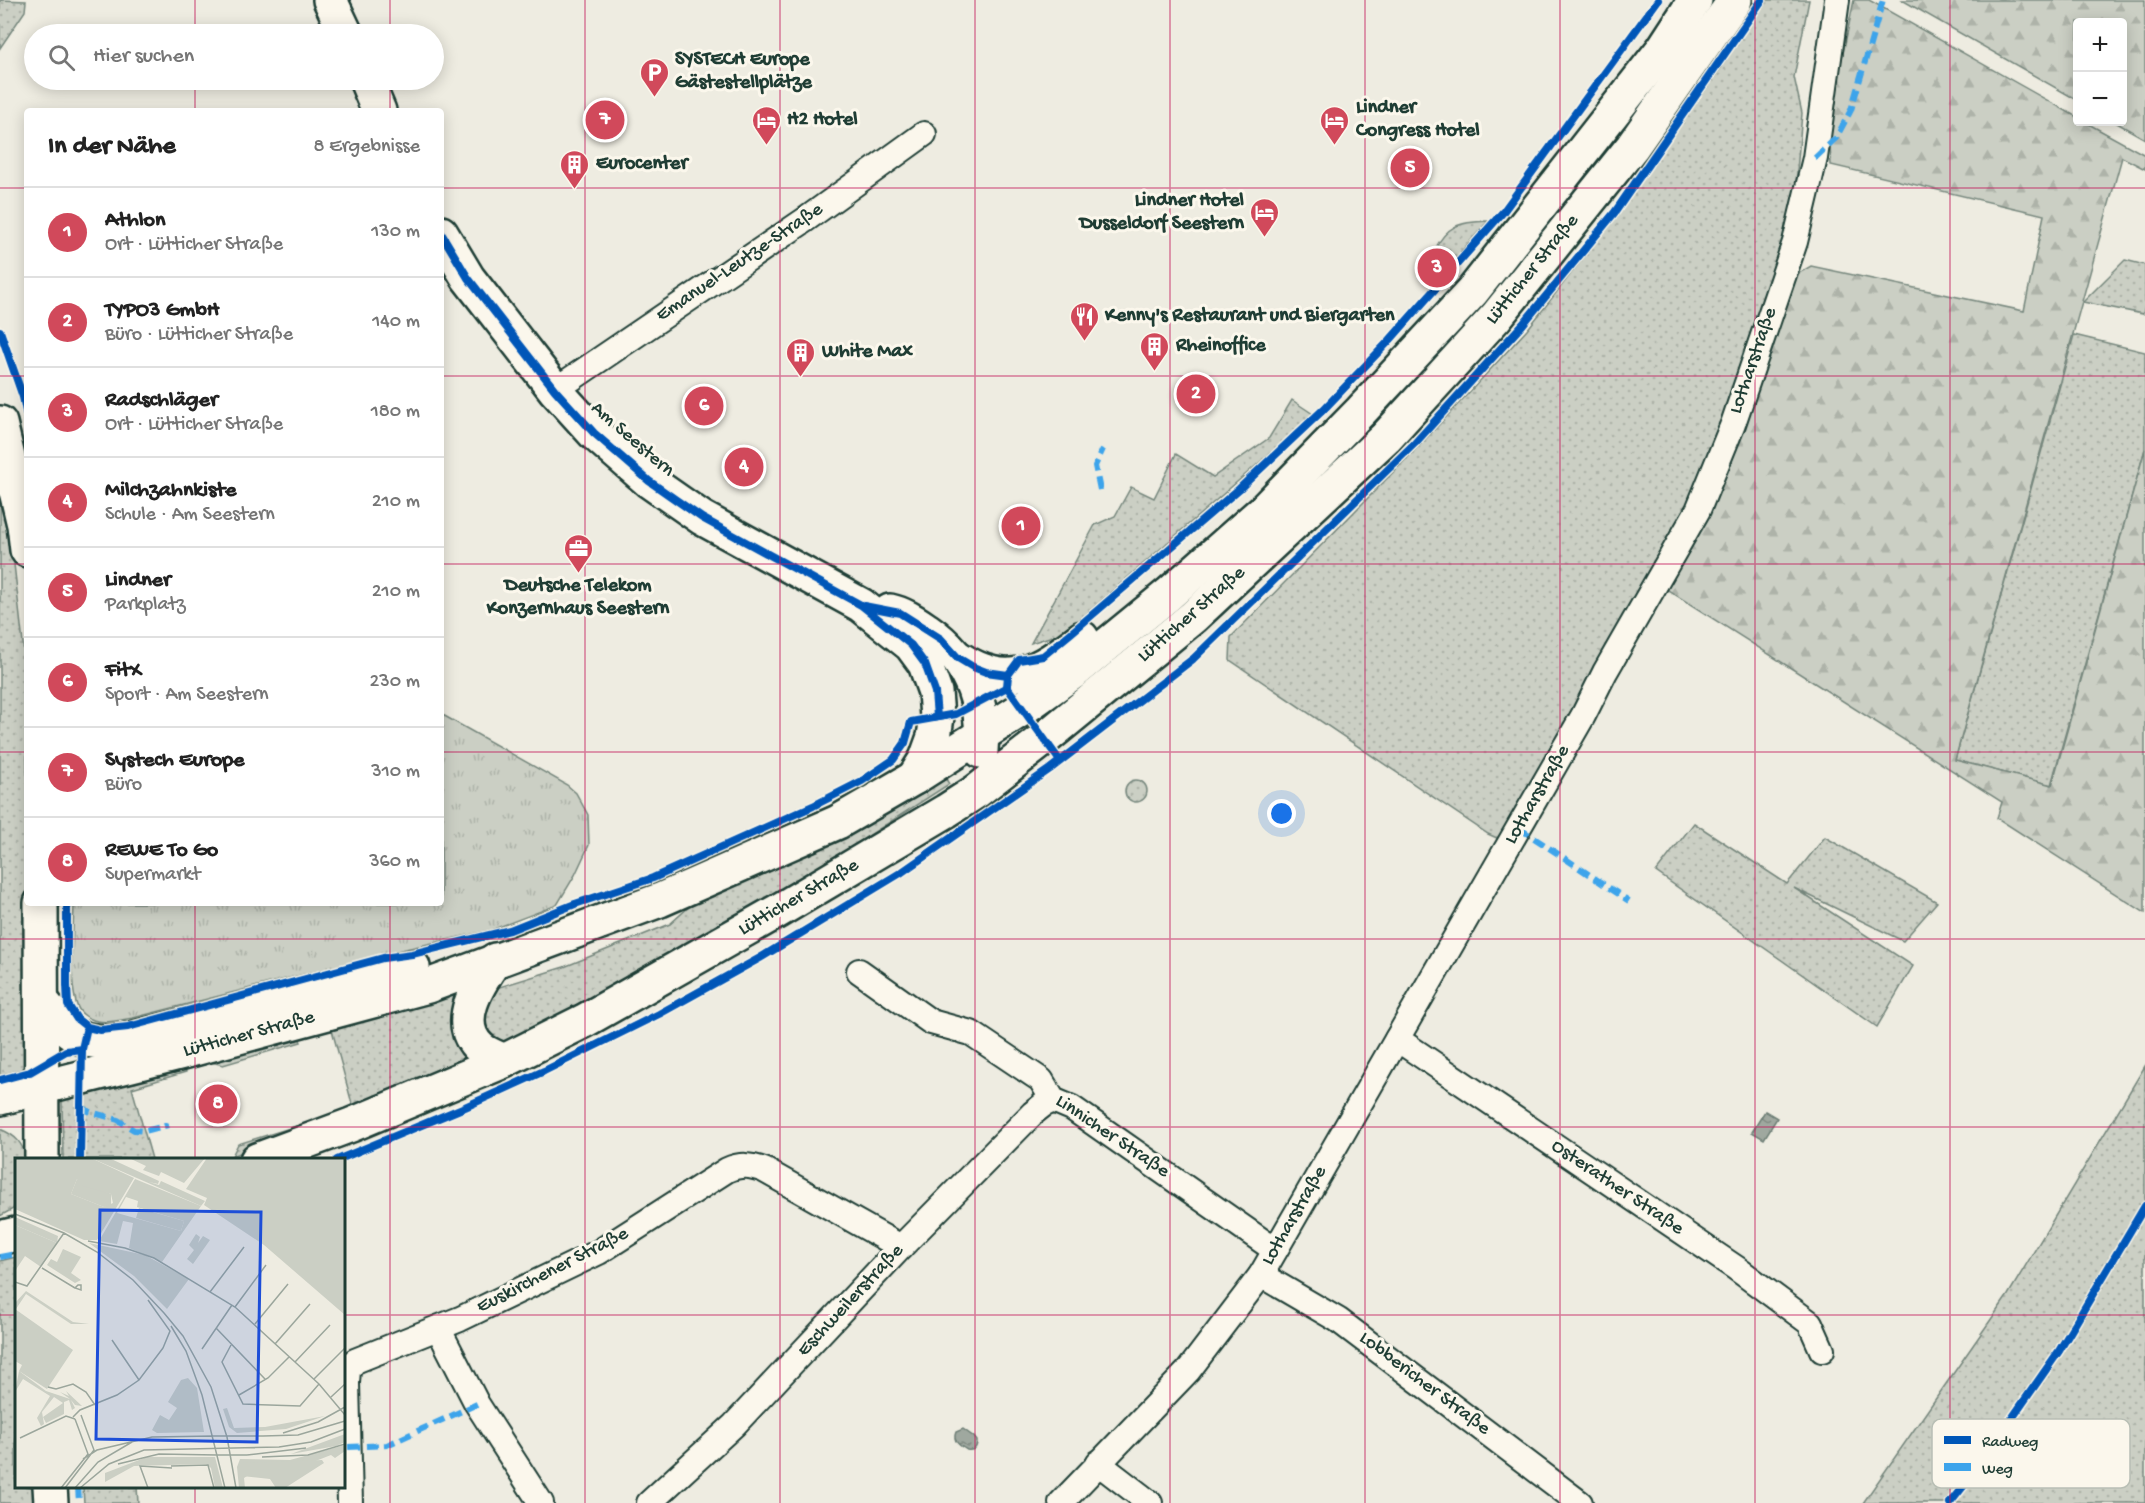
<!DOCTYPE html>
<html lang="de">
<meta charset="utf-8">
<style>
:root{--surface:#fff;--page:#f2f2f2;--text:#222;--muted:#767676;--line:#e0e0e0;--accent:#d1495b}
body{margin:0;font-family:"Gochi Hand",sans-serif;background:var(--page);color:var(--text)}
.controls{position:absolute;right:18px;top:18px;display:grid;overflow:hidden;border-radius:6px;box-shadow:0 3px 15px #0003}
.controls button{width:54px;height:54px;display:grid;place-items:center;padding:0;border:0;border-bottom:2px solid var(--line);background:var(--surface);color:var(--text);font:30px sans-serif}
.you{position:absolute;left:1282px;top:814px;width:21px;height:21px;margin:-15px;border:4px solid #fff;border-radius:50%;background:#1a73e8;box-shadow:0 0 0 9px #1a73e833}
.badge{display:grid;place-items:center;width:39px;height:39px;border-radius:50%;background:var(--accent);color:#fff;font-size:20px;font-weight:700}
.pin{position:absolute;translate:-50% -50%;border:3px solid #fff;box-shadow:0 2px 6px #0006}
.list{margin:0;padding:0;list-style:none}
h2{display:flex;justify-content:space-between;align-items:center;height:78px;margin:0;padding:0 24px;font-size:26px}
h2 small{font-size:20px;font-weight:400;color:var(--muted)}
.list li{display:grid;grid-template-columns:39px 1fr auto;gap:18px;align-items:center;box-sizing:border-box;height:90px;padding:0 24px;border-top:2px solid var(--line)}
.list b{display:block;font-size:22px;white-space:nowrap}
.list p{margin:0;font-size:20px;white-space:nowrap;color:var(--muted)}
.list em{font-size:20px;font-style:normal;color:var(--muted)}
.icon{flex:none;width:33px;height:33px;fill:none;stroke:currentColor;stroke-width:2;stroke-linecap:round;stroke-linejoin:round}
.map{position:relative;flex:none;width:2145px;height:1503px;overflow:hidden}
.search{position:absolute;background:var(--surface);box-shadow:0 3px 15px #0003;left:24px;top:24px;width:420px;height:66px;display:flex;align-items:center;gap:15px;box-sizing:border-box;padding:0 21px;border-radius:33px;color:var(--muted);font-size:22px}
.panel{position:absolute;background:var(--surface);box-shadow:0 3px 15px #0003;left:24px;top:108px;width:420px;height:798px;border-radius:6px}
.map>svg:first-child{display:block}
.grass{fill:url(#grass-dots);stroke:#75867c;stroke-width:1.5}
.forest{fill:url(#forest-firs);stroke:#75867c;stroke-width:1.5}
.park{fill:url(#park-tufts);stroke:#75867c;stroke-width:1.5}
.water{fill:url(#water-ripples);stroke:#6c7d74;stroke-width:1.5}
.lines{fill:none;stroke-linecap:round;stroke-linejoin:round}
.street-casing{stroke:#1f3d34;stroke-width:28}
.secondary-casing{stroke:#1f3d34;stroke-width:38}
.street{stroke:#fbf7ec;stroke-width:24}
.secondary{stroke:#fbf7ec;stroke-width:33}
.quiet{stroke:#3da4eb;stroke-width:6;stroke-dasharray:12 6;stroke-linecap:butt}
.cycleway-casing{stroke:#fbf7ec;stroke-width:11}
.cycleway{stroke:#0057b8;stroke-width:8}
.grid{fill:none;stroke:#c2185b;stroke-width:1.5;stroke-opacity:0.55}
.labels{text-anchor:middle;dominant-baseline:central;stroke-width:6;stroke-linejoin:round;paint-order:stroke}
.poi-label{font-size:20px;font-weight:bold;fill:#1f3d34;stroke:#fbf7ec;text-anchor:start}
.street-label{font-size:20px;fill:#1f3d34;stroke:#fbf7ec}
.inset-road{fill:none;stroke:#9ba69c;stroke-width:1.5}
.view{fill:#1d4ed8;fill-opacity:0.15;stroke:#1d4ed8;stroke-width:3}
.inset-edge{fill:none;stroke:#1f3d34;stroke-width:3}
.key{fill:#fbf7ec;stroke:#b9bfb5;stroke-width:1.5}
.key-label{font-size:16px;fill:#1f3d34}
</style>
<div class="map">
<svg width="2145" height="1503" viewBox="0 0 2145 1503">
<defs>
<pattern id="grass-dots" width="8" height="8" patternUnits="userSpaceOnUse" patternTransform="scale(1.5)"><rect width="8" height="8" fill="#cbcfc4"/><path d="M2 2h.1M6 6h.1" fill="none" stroke="#aeb3a9" stroke-width="1.8" stroke-linecap="round"/></pattern>
<pattern id="forest-firs" width="22" height="20" patternUnits="userSpaceOnUse" patternTransform="scale(1.5)"><rect width="22" height="20" fill="#cbcfc4"/><path d="M5 1l3.5 6h-7zM16 11l3.5 6h-7z" fill="#aeb3a9"/></pattern>
<pattern id="park-tufts" width="24" height="20" patternUnits="userSpaceOnUse" patternTransform="scale(1.5)"><rect width="24" height="20" fill="#cbcfc4"/><path d="M3 7l-1-3M5 7V3M7 7l1-3M15 17l-1-3M17 17v-4M19 17l1-3" fill="none" stroke="#aeb3a9"/></pattern>
<pattern id="water-ripples" width="26" height="14" patternUnits="userSpaceOnUse" patternTransform="scale(1.5)"><rect width="26" height="14" fill="#9fa89f"/><path d="M2 4q2-2 4 0t4 0M15 11q2-2 4 0t4 0" fill="none" stroke="#818a82"/></pattern>
</defs>
<rect width="100%" height="100%" fill="#eeece1"/>
<filter id="ink" filterUnits="userSpaceOnUse"><feTurbulence type="fractalNoise" baseFrequency=".0167" numOctaves="2"/><feDisplacementMap in="SourceGraphic" scale="12" xChannelSelector="R" yChannelSelector="G"/><feConvolveMatrix kernelMatrix="1 2 1 2 8 2 1 2 1" color-interpolation-filters="sRGB"/></filter>
<g filter="url(#ink)">
<!-- grass -->
<g class="grass">
<path d="M0,0L26,1L25,11L0,48Z"/>
<path d="M1765,0H1809L1794,77L1802,113L1791,241L1683,529L1508,843L1488,834L1230,660L1231,637L1423,442L1527,330L1620,211L1721,68Z"/>
<path d="M1488,221L1442,273L1427,277C1426,266 1429,261 1434,251C1447,225 1459,222 1488,221Z"/>
<path d="M2125,260L2145,265V305L2143,314L2083,302Z"/>
<path d="M2074,335L2145,352V449L2051,785L1955,760Z"/>
<path d="M1292,400L1313,414L1268,455L1065,632L1031,643L1095,525L1115,516L1131,487L1154,498L1176,454L1213,477L1269,438Z"/>
<path d="M0,478L8,511L26,670L30,1067L0,1075Z"/>
<path d="M946,779L949,784L722,930L497,1050L480,1028L493,989L564,967L670,924L690,906L843,837Z"/>
<circle cx="1136" cy="791" r="11"/>
<path d="M1694,823L1787,884L1825,837L1937,902L1903,941L1794,888L1913,966L1877,1027L1656,872Z"/>
<path d="M469,990L478,1057L354,1111L332,1030Z"/>
<path d="M299,1037L301,1042L223,1065L211,1062Z"/>
<path d="M2145,1066V1503H1863L2008,1295Z"/>
<path d="M185,1067L186,1072L132,1088L152,1159H63L62,1099Z"/>
<path d="M322,1118L327,1121L232,1156L238,1144Z"/>
<path d="M0,1129C17,1136 22,1143 27,1159L16,1160V1203L13,1209L0,1216Z"/>
<path d="M16,1257V1486L33,1487L34,1503H0V1261Z"/>
<path d="M83,1487H137L138,1503H84Z"/>
</g>
<!-- forest -->
<g class="forest">
<path d="M1854,0H1869L2077,117L2078,122H2085L2145,155V169L2122,157L1955,760L2052,785L2145,449V913L1997,818L2002,802L1663,587L1787,280L1811,266L2024,311L2044,215L1831,165L1829,121Z"/>
<path d="M1902,0H2145V139L2115,122H2122V22H2078L2077,100Z"/>
</g>
<!-- park -->
<path class="park" d="M441,714L567,785L576,793L588,815L589,845L575,875L557,905L491,930L383,954L133,1018C120,1020 103,1025 91,1019C88,1018 82,1014 80,1011C67,994 74,926 74,903H441Z"/>
<!-- water -->
<g class="water">
<path d="M1765,1111L1777,1118L1764,1139L1752,1132Z"/>
<path d="M963,1429L974,1437L977,1441C977,1448 974,1451 967,1450C960,1446 952,1441 956,1432Z"/>
</g>
<g class="lines">
<defs>
<g id="street">
<path d="M555,390L805,220L924,134"/>
<path d="M859,971L931,1022L971,1033L1041,1080L1053,1100L1072,1108L1275,1250"/>
<path d="M1397,1039L1736,1268L1810,1323L1822,1350"/>
<path d="M1261,1275L1338,1320L1580,1503"/>
<path d="M438,1328L477,1404L541,1503"/>
<path d="M1098,1463L1150,1503"/>
<path d="M350,1503L347,1383L348,1370L355,1361L460,1319L599,1252L727,1170C741,1164 750,1165 764,1170L901,1247"/>
<path d="M649,1503L734,1425L901,1247L1033,1113L1043,1105L1053,1100"/>
<path d="M1061,1503L1188,1371L1261,1275L1583,716L1605,672L1698,510L1733,424L1795,242L1815,158L1837,0"/>
</g>
<g id="secondary">
<path d="M330,0L346,34"/>
<path d="M366,80L379,111"/>
<path d="M441,233L468,278L555,390L594,433L649,481L702,518L861,605L911,645L925,664L935,692L937,717L934,737L926,759L914,778"/>
<path d="M0,423L24,525L27,550"/>
<path d="M890,611C904,614 915,622 927,630C969,659 985,702 981,751"/>
<path d="M958,658C1010,691 1038,672 1082,638"/>
<path d="M41,903L42,1160"/>
<path d="M495,960C479,983 452,1023 480,1048C486,1054 496,1057 504,1061"/>
<path d="M42,1001C70,1035 77,1045 123,1041L413,967"/>
<path d="M0,1098L183,1052L428,986L660,900L838,822L914,778L1022,709L1075,671L1169,594L1263,511L1361,411L1472,292L1663,49L1695,0"/>
<path d="M257,1160L351,1125L504,1061L584,1021L778,911L946,811L977,791L1044,739L1193,617L1386,437L1496,317L1632,147L1735,0"/>
<path d="M0,1238L16,1234"/>
<path d="M50,1486L51,1503"/>
</g>
</defs>
<!-- street casing -->
<use href="#street" class="street-casing"/>
<!-- secondary casing -->
<use href="#secondary" class="secondary-casing"/>
<!-- street -->
<use href="#street" class="street"/>
<!-- secondary -->
<use href="#secondary" class="secondary"/>
<!-- quiet -->
<g class="quiet">
<path d="M1815,158L1836,138L1851,110L1883,0"/>
<path d="M1100,490L1095,466L1103,449"/>
<path d="M1519,828L1629,901"/>
<path d="M81,1105L88,1111L118,1120L134,1130L145,1131L168,1125"/>
<path d="M0,1257L16,1254"/>
<path d="M348,1447L387,1445L477,1404"/>
<path d="M78,1486L79,1503"/>
</g>
<defs>
<g id="cycleway">
<path d="M441,233L468,278L555,390L594,433L649,481L702,518L861,605L911,645L925,664L935,692L937,717"/>
<path d="M0,331L23,397L27,416"/>
<path d="M864,606L900,613L941,639L958,658L973,667L986,672L1008,675"/>
<path d="M1007,687L1060,761"/>
<path d="M67,903V985L68,1005L77,1019L87,1027L82,1049L80,1160"/>
<path d="M87,1027L100,1030L128,1027L383,958L412,954L510,930L575,904L653,878L813,806L862,781L893,760L905,743L911,722L956,714L1007,687L1008,675L1019,660L1043,656L1071,633L1239,489L1324,409L1390,340L1503,212L1658,0"/>
<path d="M0,1080L30,1072L66,1051L82,1049"/>
<path d="M337,1160L465,1107L544,1071L659,1014L760,958L902,872L1050,769L1193,659L1415,443L1523,324L1615,212L1762,0"/>
<path d="M1950,1503L1976,1470L2059,1351L2145,1206"/>
</g>
</defs>
<!-- cycleway casing -->
<use href="#cycleway" class="cycleway-casing"/>
<!-- cycleway -->
<use href="#cycleway" class="cycleway"/>
</g>
</g>
<!-- grid -->
<path class="grid" d="M195,0V34M390,0V34M585,0V1503M780,0V1503M975,0V1503M1170,0V1503M1365,0V1503M1560,0V1503M1755,0V1503M1950,0V1503M195,80V111M390,80V111M0,188H27M441,188H2145M0,376H27M441,376H2145M0,564H27M441,564H2145M0,752H27M441,752H2145M195,903V1160M390,903V1503M0,939H2145M0,1127H2145M0,1315H16M344,1315H2145M195,1486V1503"/>
<!-- icons -->
<defs>
<symbol id="parking-pin" viewBox="-11 -11 22 30"><path d="M0 17L-7.5 6A9.5 9.5 0 1 1 7.5 6Z" fill="#d1495b" stroke="#fbf7ec"/><path d="M-3.5-5.5H1a3.5 3.5 0 0 1 0 7H-1V5.5H-3.5ZM-1-3.4V-.6H.8a1.4 1.4 0 0 0 0-2.8Z" fill="#fff"/></symbol>
<symbol id="hotel-pin" viewBox="-11 -11 22 30"><path d="M0 17L-7.5 6A9.5 9.5 0 1 1 7.5 6Z" fill="#d1495b" stroke="#fbf7ec"/><path d="M-6-4.5h1.5V1H6V5H4.5V3h-9V5H-6ZM-4 0a1.8 1.8 0 1 1 3.6 0ZM.5 0V-2.5h3Q6-2.5 6 0Z" fill="#fff"/></symbol>
<symbol id="building-pin" viewBox="-11 -11 22 30"><path d="M0 17L-7.5 6A9.5 9.5 0 1 1 7.5 6Z" fill="#d1495b" stroke="#fbf7ec"/><path d="M-4-6H4V6H1V3H-1V6H-4ZM-2.5-4.3h1.7v1.8h-1.7ZM.8-4.3h1.7v1.8H.8ZM-2.5-1h1.7V.8h-1.7ZM.8-1h1.7V.8H.8Z" fill="#fff"/></symbol>
<symbol id="restaurant-pin" viewBox="-11 -11 22 30"><path d="M0 17L-7.5 6A9.5 9.5 0 1 1 7.5 6Z" fill="#d1495b" stroke="#fbf7ec"/><path d="M-5-6h1v4h1v-4h1v4h1v-4h1v5L-1.5 .5V6h-2V.5L-5-1ZM5-6V6H3V1.5H1.5Q1.5-4 5-6Z" fill="#fff"/></symbol>
<symbol id="office-pin" viewBox="-11 -11 22 30"><path d="M0 17L-7.5 6A9.5 9.5 0 1 1 7.5 6Z" fill="#d1495b" stroke="#fbf7ec"/><path d="M-6-3h4V-5.5h4V-3h4V5H-6ZM-1-4.5V-3h2v-1.5ZM-6 0V1H6V0Z" fill="#fff"/></symbol>
</defs>
<g fill-rule="evenodd">
<use href="#parking-pin" x="638" y="56" width="33" height="45"/>
<use href="#hotel-pin" x="750" y="104" width="33" height="45"/>
<use href="#hotel-pin" x="1318" y="104" width="33" height="45"/>
<use href="#building-pin" x="558" y="148" width="33" height="45"/>
<use href="#hotel-pin" x="1248" y="196" width="33" height="45"/>
<use href="#restaurant-pin" x="1068" y="300" width="33" height="45"/>
<use href="#building-pin" x="1138" y="330" width="33" height="45"/>
<use href="#building-pin" x="784" y="336" width="33" height="45"/>
<use href="#office-pin" x="562" y="532" width="33" height="45"/>
</g>
<g class="labels">
<!-- poi labels -->
<g class="poi-label">
<text x="675" y="60">SYSTECH Europe<tspan x="675" dy="23">Gästestellplätze</tspan></text>
<text x="1356" y="108">Lindner<tspan x="1356" dy="23">Congress Hotel</tspan></text>
<text x="787" y="120">H2 Hotel</text>
<text x="596" y="164">Eurocenter</text>
<text x="1244" y="201" text-anchor="end">Lindner Hotel<tspan x="1244" dy="23">Dusseldorf Seestern</tspan></text>
<text x="1105" y="316">Kenny's Restaurant und Biergarten</text>
<text x="1176" y="346">Rheinoffice</text>
<text x="822" y="352">White Max</text>
<text x="578" y="586" text-anchor="middle">Deutsche Telekom<tspan x="578" dy="23">Konzernhaus Seestern</tspan></text>
</g>
<!-- street labels -->
<g class="street-label">
<text transform="translate(740 263) rotate(-34)">Emanuel-Leutze-Straße</text>
<text transform="translate(1533 270) rotate(-51)">Lütticher Straße</text>
<text transform="translate(1754 361) rotate(-71)">Lotharstraße</text>
<text transform="translate(632 440) rotate(41)">Am Seestern</text>
<text transform="translate(1192 615) rotate(-41)">Lütticher Straße</text>
<text transform="translate(1538 795) rotate(-60)">Lotharstraße</text>
<text transform="translate(799 898) rotate(-30)">Lütticher Straße</text>
<text transform="translate(249 1035) rotate(-15)">Lütticher Straße</text>
<text transform="translate(1112 1137) rotate(34)">Linnicher Straße</text>
<text transform="translate(1617 1188) rotate(34)">Osterather Straße</text>
<text transform="translate(1295 1216) rotate(-60)">Lotharstraße</text>
<text transform="translate(553 1271) rotate(-27)">Euskirchener Straße</text>
<text transform="translate(851 1301) rotate(-47)">Eschweilerstraße</text>
<text transform="translate(1424 1384) rotate(37)">Lobbericher Straße</text>
</g>
</g>
<!-- overview -->
<g transform="translate(15 1158)">
<rect width="330" height="330" fill="#eeece1"/>
<path d="M76,0H94L144,23L143,26L134,24L144,27L146,23L190,43L186,48ZM192,0H330V157L249,87L189,47L192,40L171,31ZM62,21L96,36V48L89,49L56,36ZM124,50L169,63L166,73L121,60ZM0,59L43,78L42,85L0,67ZM181,76L185,79L183,85L188,78L195,82L178,106L172,101L179,92L174,87ZM74,85L130,97L174,121L152,151L119,118ZM11,133L58,164L74,166H56L11,136L1,151L0,145ZM4,213L31,233L55,241L45,234L54,238L51,233L67,248L60,247L56,242L60,250L57,252L54,242L49,244V256L31,265L28,259L48,245L39,239L27,254L29,266L26,268L22,260L35,238L8,221L0,234ZM212,250L219,270L250,269L310,258L271,271L222,275L214,269L208,251ZM330,276V284L321,288L276,296ZM330,287V293L320,300L316,297L298,304L252,305L229,320L230,330H224L222,309L225,301L275,302ZM132,299H200L208,330H200L196,310L191,306L119,308L90,324V315Z" fill="#cbcfc4"/>
<path d="M0,0H76L119,20L82,82H69L0,51ZM62,21L68,28L96,36L98,45L89,49L56,36ZM120,21L186,48L147,104L114,90L118,65L108,63L102,86L84,83ZM111,39L123,43L122,49L169,63L166,73L102,55Z" fill="#cbcfc4" fill-rule="evenodd"/>
<path d="M48,91L66,99L56,115L66,122L60,125L32,107L36,101L42,104ZM173,220L182,230L189,274L142,275L137,272L145,257L154,262L162,250L153,244L166,222ZM307,302L309,305L270,330H261L255,321L227,318V305Z" fill="#cbcfc4"/>
<path d="M114,0H190L169,25L146,14L144,18L128,12L131,8ZM0,67L42,85L26,109L10,98L0,113ZM0,151L58,192L32,231L4,213L7,207L0,203Z" fill="#cbcfc4"/>
<path class="inset-road" d="M0,56L49,75L82,94L118,122L149,155L168,178L196,229L212,279L221,330M73,83L110,90L139,100L220,149L304,226L330,257M27,110L60,130M0,124L12,128L49,75M66,127V132L60,130L63,127ZM195,134L229,89M133,142L155,173L148,190M220,149L251,107M240,166L273,126M156,168L171,193L187,237L210,330M201,170L250,221M97,182L124,222M260,186L295,146M216,187L207,204L228,246L285,248L304,226M187,191L217,147M280,204L315,167M299,221L330,190M33,229L41,231L58,226L71,234L80,247M224,237L253,220L274,199M316,239L330,226M58,259L65,252L102,237L124,222L148,190M268,275L303,264L330,249M198,278H248M248,278L283,277L330,263M5,280L51,258L60,261M202,297H232M232,297L291,290M247,299L293,297L330,286M68,301L82,292L137,279L198,278M103,306L144,296L202,297M156,308L193,307L199,330M46,330L73,296L60,261M50,330L79,292L66,257M60,330L83,304L117,284M65,330L94,306L129,292L264,289L296,284L330,271M133,330L125,308L157,310"/>
<path class="view" d="M85,52L246,54L242,284L81,281Z"/>
<rect width="330" height="330" class="inset-edge"/>
</g>
<!-- legend -->
<rect x="1932" y="1419" width="198" height="69" rx="9" class="key"/>
<rect x="1944" y="1436" width="27" height="8" fill="#0057b8"/>
<rect x="1944" y="1463" width="27" height="8" fill="#3da4eb"/>
<g class="key-label">
<text x="1982" y="1446">Radweg</text>
<text x="1982" y="1473">Weg</text>
</g>
</svg>
<div class="controls">
<button>+</button>
<button>−</button>
</div>
<div class="you"></div>
<div class="pin badge" style="left:1021px;top:526px">1</div>
<div class="pin badge" style="left:1196px;top:394px">2</div>
<div class="pin badge" style="left:1437px;top:268px">3</div>
<div class="pin badge" style="left:744px;top:467px">4</div>
<div class="pin badge" style="left:1410px;top:168px">5</div>
<div class="pin badge" style="left:704px;top:406px">6</div>
<div class="pin badge" style="left:605px;top:120px">7</div>
<div class="pin badge" style="left:218px;top:1104px">8</div>
<div class="search"><svg class="icon" aria-label="search" viewBox="0 0 24 24"><circle cx="10" cy="10" r="6"/><path d="M15 15l6 6"/></svg>Hier suchen</div>
<section class="panel">
<h2>In der Nähe<small>8 Ergebnisse</small></h2>
<ul class="list">
<li><span class="badge">1</span><div><b>Athlon</b><p>Ort · Lütticher Straße</p></div><em>130 m</em></li>
<li><span class="badge">2</span><div><b>TYPO3 GmbH</b><p>Büro · Lütticher Straße</p></div><em>140 m</em></li>
<li><span class="badge">3</span><div><b>Radschläger</b><p>Ort · Lütticher Straße</p></div><em>180 m</em></li>
<li><span class="badge">4</span><div><b>Milchzahnkiste</b><p>Schule · Am Seestern</p></div><em>210 m</em></li>
<li><span class="badge">5</span><div><b>Lindner</b><p>Parkplatz</p></div><em>210 m</em></li>
<li><span class="badge">6</span><div><b>FitX</b><p>Sport · Am Seestern</p></div><em>230 m</em></li>
<li><span class="badge">7</span><div><b>Systech Europe</b><p>Büro</p></div><em>310 m</em></li>
<li><span class="badge">8</span><div><b>REWE To Go</b><p>Supermarkt</p></div><em>360 m</em></li>
</ul>
</section>
</div>
